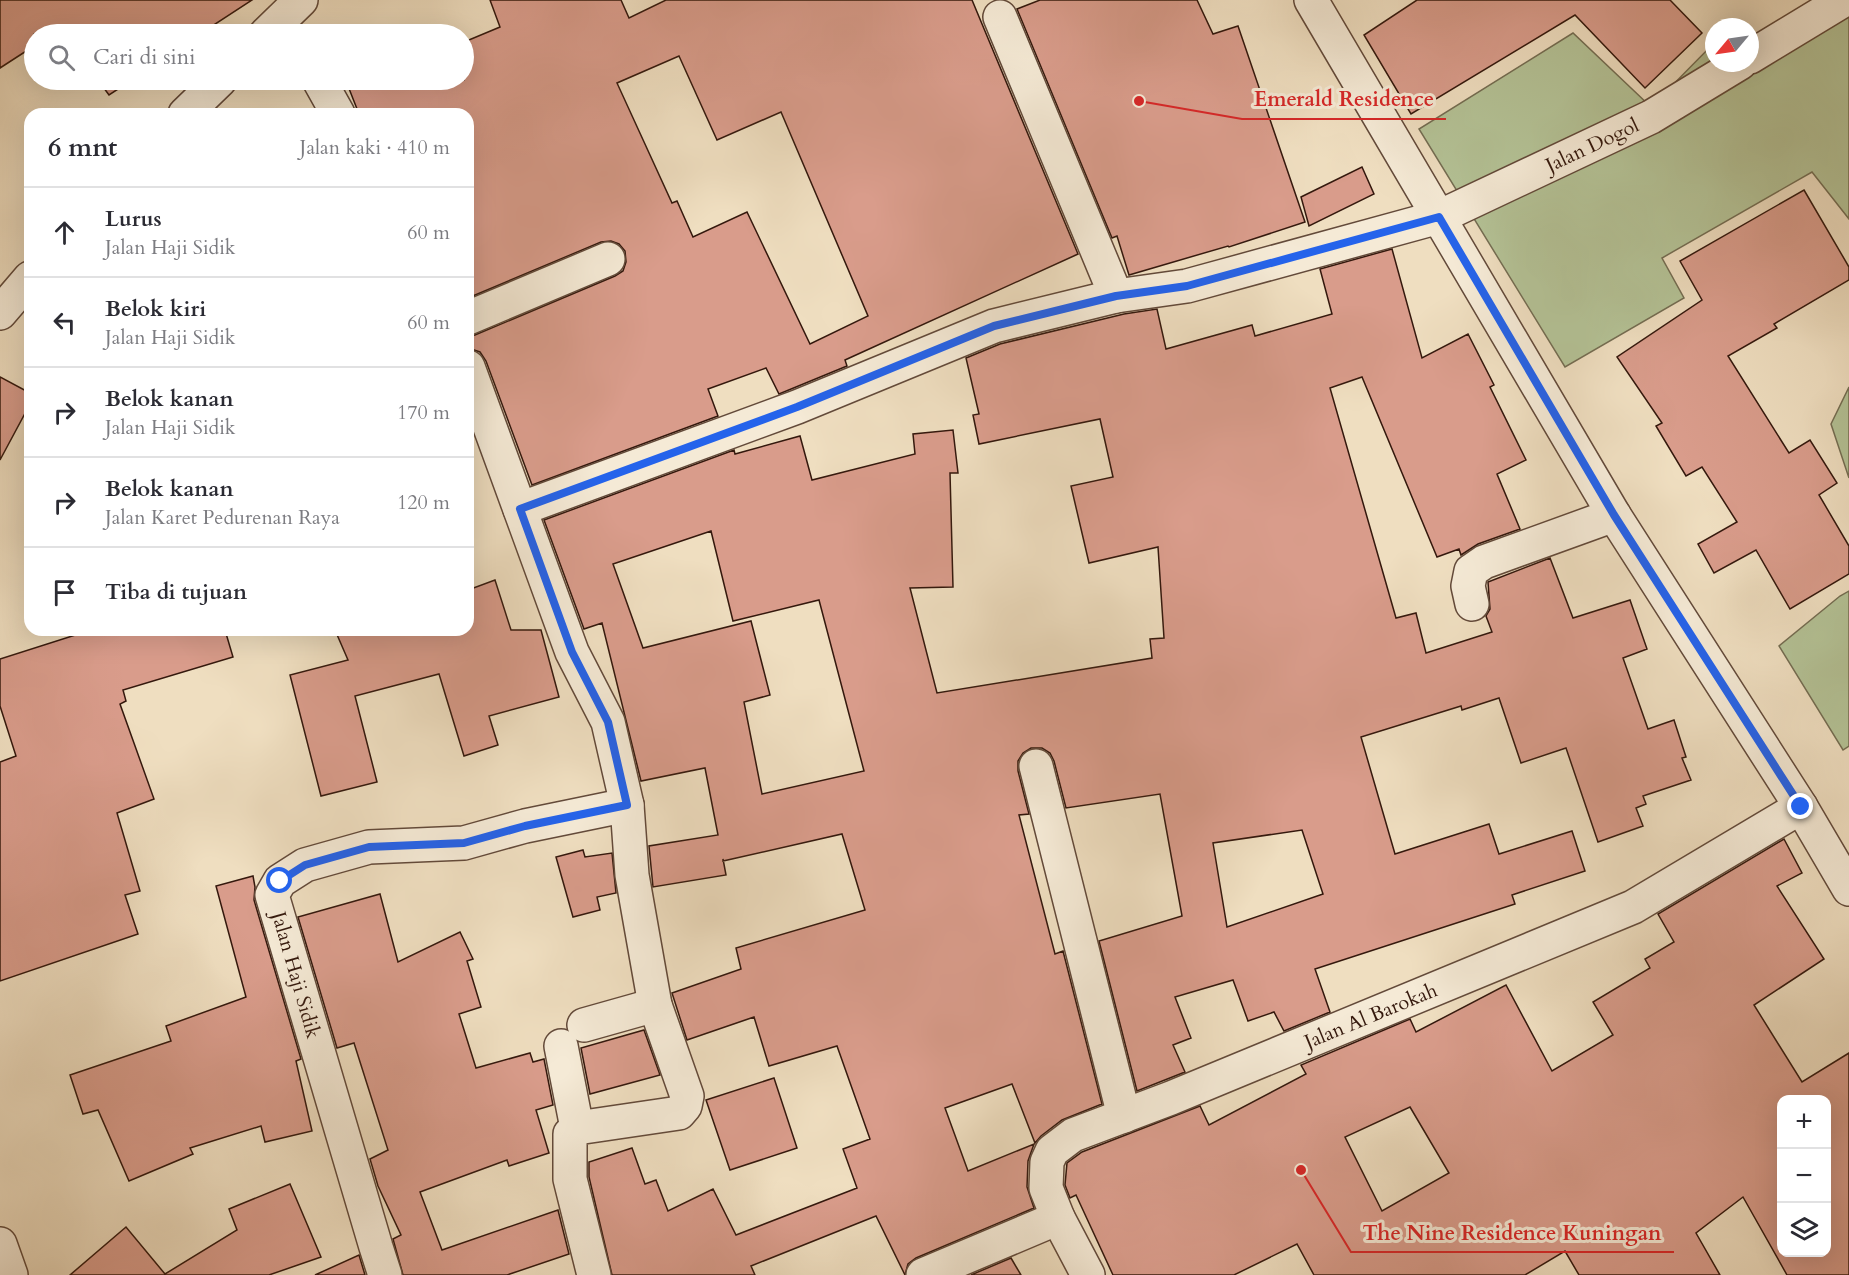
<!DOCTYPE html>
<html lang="id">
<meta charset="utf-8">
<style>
:root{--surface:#fff;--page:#f2f2f3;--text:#2b2b33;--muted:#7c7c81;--line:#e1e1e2}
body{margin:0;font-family:Cardo,serif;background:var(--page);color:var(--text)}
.controls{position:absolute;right:18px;bottom:18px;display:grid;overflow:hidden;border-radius:12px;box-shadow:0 6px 24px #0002}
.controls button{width:54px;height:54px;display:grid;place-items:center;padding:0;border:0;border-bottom:2px solid var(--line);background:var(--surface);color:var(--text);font:30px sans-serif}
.compass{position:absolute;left:1705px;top:18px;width:54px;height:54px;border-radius:50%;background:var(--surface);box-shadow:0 6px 24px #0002;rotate:241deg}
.stop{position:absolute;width:18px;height:18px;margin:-14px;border:4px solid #2563eb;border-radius:50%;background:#fff}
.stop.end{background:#2563eb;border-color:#fff;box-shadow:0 2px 6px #0008}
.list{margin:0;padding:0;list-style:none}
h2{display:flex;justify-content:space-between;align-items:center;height:78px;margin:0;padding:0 24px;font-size:26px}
h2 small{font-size:20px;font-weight:400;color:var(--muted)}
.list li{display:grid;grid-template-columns:39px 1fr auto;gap:18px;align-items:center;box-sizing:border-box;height:90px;padding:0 24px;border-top:2px solid var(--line)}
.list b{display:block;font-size:22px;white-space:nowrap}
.list p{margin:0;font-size:20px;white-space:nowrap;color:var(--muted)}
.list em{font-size:20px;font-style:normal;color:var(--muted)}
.icon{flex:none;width:33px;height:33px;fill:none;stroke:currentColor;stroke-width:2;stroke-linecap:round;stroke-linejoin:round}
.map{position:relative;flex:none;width:1849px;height:1275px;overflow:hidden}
.search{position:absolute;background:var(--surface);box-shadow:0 6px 24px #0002;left:24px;top:24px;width:450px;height:66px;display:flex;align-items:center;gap:15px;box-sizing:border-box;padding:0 21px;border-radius:33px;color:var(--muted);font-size:22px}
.panel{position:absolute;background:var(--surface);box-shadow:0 6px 24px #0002;left:24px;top:108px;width:450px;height:528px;border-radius:18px}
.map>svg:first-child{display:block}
.green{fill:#b4c296;stroke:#746d52;stroke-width:1.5}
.building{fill:#d99c8b;stroke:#34180d;stroke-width:1.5;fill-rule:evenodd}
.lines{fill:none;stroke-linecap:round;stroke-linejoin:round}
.minor-casing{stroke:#634a3a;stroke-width:36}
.minor{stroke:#f5ead6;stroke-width:33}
.route{stroke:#2563eb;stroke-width:8}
.labels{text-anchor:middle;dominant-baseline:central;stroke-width:6;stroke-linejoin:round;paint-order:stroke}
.street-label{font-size:20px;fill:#34180d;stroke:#f5ead6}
.leader{fill:none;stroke:#d62828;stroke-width:2}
.callout-dot{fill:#d62828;stroke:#f5ead6;stroke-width:2}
.callout-label{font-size:21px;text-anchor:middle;font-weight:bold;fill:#d62828;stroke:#f5ead6;stroke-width:6;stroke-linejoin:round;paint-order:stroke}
</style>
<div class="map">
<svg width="1849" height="1275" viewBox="0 0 1849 1275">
<rect width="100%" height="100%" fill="#efdec0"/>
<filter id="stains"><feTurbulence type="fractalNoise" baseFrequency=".00333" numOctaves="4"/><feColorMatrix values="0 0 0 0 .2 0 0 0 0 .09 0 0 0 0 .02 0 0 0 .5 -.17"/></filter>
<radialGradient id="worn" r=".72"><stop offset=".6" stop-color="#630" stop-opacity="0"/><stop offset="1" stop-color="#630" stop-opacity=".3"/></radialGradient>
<!-- green -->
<g class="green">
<path d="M1849,11V219L1812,172L1662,258L1684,298L1565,367L1419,129L1573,33L1651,107L1714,43V63Z"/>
<path d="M1849,387V478L1831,424Z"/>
<path d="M1849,591V746L1843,750L1779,646L1840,596Z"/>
</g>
<!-- building -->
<g class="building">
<path d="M0,0H252L200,34H68L64,27L52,34H34V46L0,68Z"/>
<path d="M490,0H621L629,18L666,0H972L1078,254L845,360L847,366L779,394L766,368L708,389L718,416L532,485L486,361L480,352L471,349L468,336L475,335L615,276L623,271L626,262L625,251L619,244L611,241L601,242L468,298V114H359L348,86L366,80H464V42L500,27ZM679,56L717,140L781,112L868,316L810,344L747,212L693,237L677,201L672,203L617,83Z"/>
<path d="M1040,0H1197L1213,34L1238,26L1305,222L1229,247L1228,246L1129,275L1117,236L1112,238L1017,9Z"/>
<path d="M1417,0H1670L1702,33L1645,88L1575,15L1411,114L1364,35Z"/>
<path d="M98,80H132L109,95Z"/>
<path d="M1362,167L1374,194L1309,226L1301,197Z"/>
<path d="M1804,190L1849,267V280L1774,324L1777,328L1728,356L1789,453L1810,440L1837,483L1819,495L1849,546V574L1790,609L1756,550L1714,573L1698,544L1737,522L1702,467L1686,476L1656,426L1662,423L1617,357L1702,300L1680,261Z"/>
<path d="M1392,249L1422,358L1468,334L1494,385L1490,387L1526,460L1497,474L1520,529L1478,544L1461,555L1459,549L1437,557L1362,377L1330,388L1396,618L1416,613L1426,653L1492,632L1486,616L1490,609L1488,582L1550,558L1573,618L1630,600L1647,649L1623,658L1648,729L1674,720L1686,757L1682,758L1691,780L1643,796L1646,804L1636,808L1643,826L1598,842L1566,748L1521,763L1499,698L1462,710L1461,706L1361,737L1395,854L1489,824L1499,854L1572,831L1585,871L1512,895L1515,904L1315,969L1330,1012L1284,1031L1274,1012L1248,1021L1233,980L1175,997L1191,1038L1173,1045L1185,1072L1137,1091L1099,941L1182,916L1160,794L1066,808L1054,761L1050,753L1042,748H1031L1023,753L1018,761V771L1029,814L1019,815L1055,954L1063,951L1102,1104L1062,1120L1041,1136L1035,1143L1012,1084L945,1108L968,1171L1034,1144L1028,1161L1027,1187L1034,1208L916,1258L908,1264L905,1275L876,1216L751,1266L755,1275H612L589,1177V1162L632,1148L645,1184L656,1180L668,1211L713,1189L736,1235L857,1188L843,1149L870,1139L837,1046L769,1066L754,1017L687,1040L672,993L741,969L736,948L865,910L842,834L723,861V859L726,875L653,887L649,846L718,835L705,768L641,781L602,623L584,629L544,520L734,450L735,454L800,436L812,480L915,454L913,434L953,430L958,473H950L953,587L910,588L937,693L1152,658L1150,639L1164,638L1158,547L1089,563L1071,486L1113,477L1100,419L979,444L973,415L979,414L966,358L1000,344L1124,314L1157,309L1166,349L1252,325L1255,336L1332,314L1320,269ZM711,531L733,621L819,600L864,771L762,794L744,702L770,695L751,621L643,648L613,564ZM1302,830L1323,894L1227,927L1213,843Z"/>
<path d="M0,377L30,393V404L0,460Z"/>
<path d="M495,580L511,630H541L559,697L489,716L498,745L464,756L439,674L355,696L377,782L321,796L290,675L348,660L335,630H468V590Z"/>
<path d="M91,630H225L233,657L123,690L126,701L120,704L154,799L117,813L140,891L125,895L138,934L0,981V762L16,756L0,706V659Z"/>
<path d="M1784,839L1802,873L1777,886L1824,959L1754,1005L1802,1082L1849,1053V1275H1787L1743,1197L1696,1233L1720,1275H1579L1565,1251L1525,1275H1314L1297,1244L1234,1275H1113L1076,1195L1070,1198L1065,1185L1067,1163L1082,1152L1200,1106L1209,1125L1306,1074L1301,1065L1410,1019L1416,1032L1506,985L1552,1071L1613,1035L1593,1002L1650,968L1645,959L1674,942L1658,914ZM1782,1100H1827V1252H1782ZM1410,1107L1449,1173L1382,1211L1345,1137Z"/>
<path d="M583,850L585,857L612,853L616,893L597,897L600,910L573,917L556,857Z"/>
<path d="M253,876L255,887L254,900L301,1059L296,1061L312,1131L265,1142L261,1126L190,1148L193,1154L129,1181L98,1110L83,1114L70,1075L171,1041L166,1026L246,997L216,886Z"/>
<path d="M380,894L398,962L460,932L473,959L467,961L481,1007L459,1014L476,1068L530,1053L533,1062L544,1059L553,1105L536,1110L549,1153L509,1166L507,1160L420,1192L442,1250L558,1210L569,1254L507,1275H403L393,1239L401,1235L378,1186L370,1159L388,1150L354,1043L337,1048L298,917Z"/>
<path d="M644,1030L660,1075L590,1094L581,1048Z"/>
<path d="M774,1078L797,1148L730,1170L706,1100Z"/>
<path d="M290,1184L321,1257L269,1275H70L126,1227L165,1274L237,1230L229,1209Z"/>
<path d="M359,1255L365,1275H315Z"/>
<path d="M1011,1258L1021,1275H971Z"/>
</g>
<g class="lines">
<defs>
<g id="minor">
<path d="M1311,0L1614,515L1801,807L1849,889"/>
<path d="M1000,17L1116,296"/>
<path d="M266,34L301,0"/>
<path d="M1750,57L1844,0"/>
<path d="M319,80L338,114"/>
<path d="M185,114L220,80"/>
<path d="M0,313L30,278"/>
<path d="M468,318L608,259"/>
<path d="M468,367L572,652L608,722L627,805L632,875L655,1005L687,1096L685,1106L679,1113L577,1128L570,1134V1179L594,1275"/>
<path id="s1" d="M520,509L797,407L994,326L1116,296L1187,286L1439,217L1651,117L1740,63"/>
<path d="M1472,604L1468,586L1471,571L1484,562L1614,515"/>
<path d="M1036,766L1124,1116"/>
<path d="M584,1025L655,1005"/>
<path d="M561,1046L577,1128"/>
<path d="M0,1244L11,1275"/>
<path d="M385,1275L376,1247L272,895L280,881L305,865L369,847L464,843L525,826L627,805"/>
<path d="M923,1275L1058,1218"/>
<path id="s2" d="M1088,1275L1058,1218L1046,1188L1047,1162L1052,1151L1073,1135L1171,1098L1633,907L1801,807"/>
</g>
</defs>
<!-- minor casing -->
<use href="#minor" class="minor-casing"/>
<!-- minor -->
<use href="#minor" class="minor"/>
</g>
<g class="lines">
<!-- route -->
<path class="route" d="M280,881L305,865L369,847L464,843L525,826L627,805L608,722L572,652L520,509L797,407L994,326L1116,296L1187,286L1439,217L1614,515L1801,807"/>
</g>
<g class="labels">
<!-- street labels -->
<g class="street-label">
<text stroke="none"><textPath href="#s1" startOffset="1136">Jalan Dogol</textPath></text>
<text transform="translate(296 975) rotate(74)">Jalan Haji Sidik</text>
<text stroke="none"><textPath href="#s2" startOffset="482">Jalan Al Barokah</textPath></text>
</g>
</g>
<!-- callouts -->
<path class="leader" d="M1139 101L1242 119H1446M1301 1170L1351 1252H1674"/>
<g class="callout-dot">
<circle cx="1139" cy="101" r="6"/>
<circle cx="1301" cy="1170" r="6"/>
</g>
<g class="callout-label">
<text x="1344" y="106">Emerald Residence</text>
<text x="1512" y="1240">The Nine Residence Kuningan</text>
</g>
<rect width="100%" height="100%" filter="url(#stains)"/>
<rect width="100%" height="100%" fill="url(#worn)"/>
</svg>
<div class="controls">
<button>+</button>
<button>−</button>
<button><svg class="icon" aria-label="layers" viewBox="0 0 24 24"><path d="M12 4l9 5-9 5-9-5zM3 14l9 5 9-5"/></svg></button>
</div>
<svg class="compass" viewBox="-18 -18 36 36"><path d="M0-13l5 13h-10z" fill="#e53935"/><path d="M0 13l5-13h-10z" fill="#7c7c81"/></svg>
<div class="stop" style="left:280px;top:881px"></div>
<div class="stop end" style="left:1801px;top:807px"></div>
<div class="search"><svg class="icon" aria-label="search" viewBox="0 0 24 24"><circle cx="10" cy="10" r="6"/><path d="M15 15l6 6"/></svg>Cari di sini</div>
<section class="panel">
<h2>6 mnt<small>Jalan kaki · 410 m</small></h2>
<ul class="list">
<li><svg class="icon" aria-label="ahead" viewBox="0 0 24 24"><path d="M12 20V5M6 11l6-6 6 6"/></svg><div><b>Lurus</b><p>Jalan Haji Sidik</p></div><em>60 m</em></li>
<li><svg class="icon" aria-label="left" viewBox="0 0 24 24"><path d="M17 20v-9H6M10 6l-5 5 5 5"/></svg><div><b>Belok kiri</b><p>Jalan Haji Sidik</p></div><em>60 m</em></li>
<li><svg class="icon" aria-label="right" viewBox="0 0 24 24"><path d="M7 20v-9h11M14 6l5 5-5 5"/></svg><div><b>Belok kanan</b><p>Jalan Haji Sidik</p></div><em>170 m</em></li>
<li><svg class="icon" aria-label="right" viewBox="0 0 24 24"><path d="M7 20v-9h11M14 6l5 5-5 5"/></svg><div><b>Belok kanan</b><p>Jalan Karet Pedurenan Raya</p></div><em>120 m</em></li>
<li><svg class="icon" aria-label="arrive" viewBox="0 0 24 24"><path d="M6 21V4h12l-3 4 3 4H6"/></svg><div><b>Tiba di tujuan</b></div></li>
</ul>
</section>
</div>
